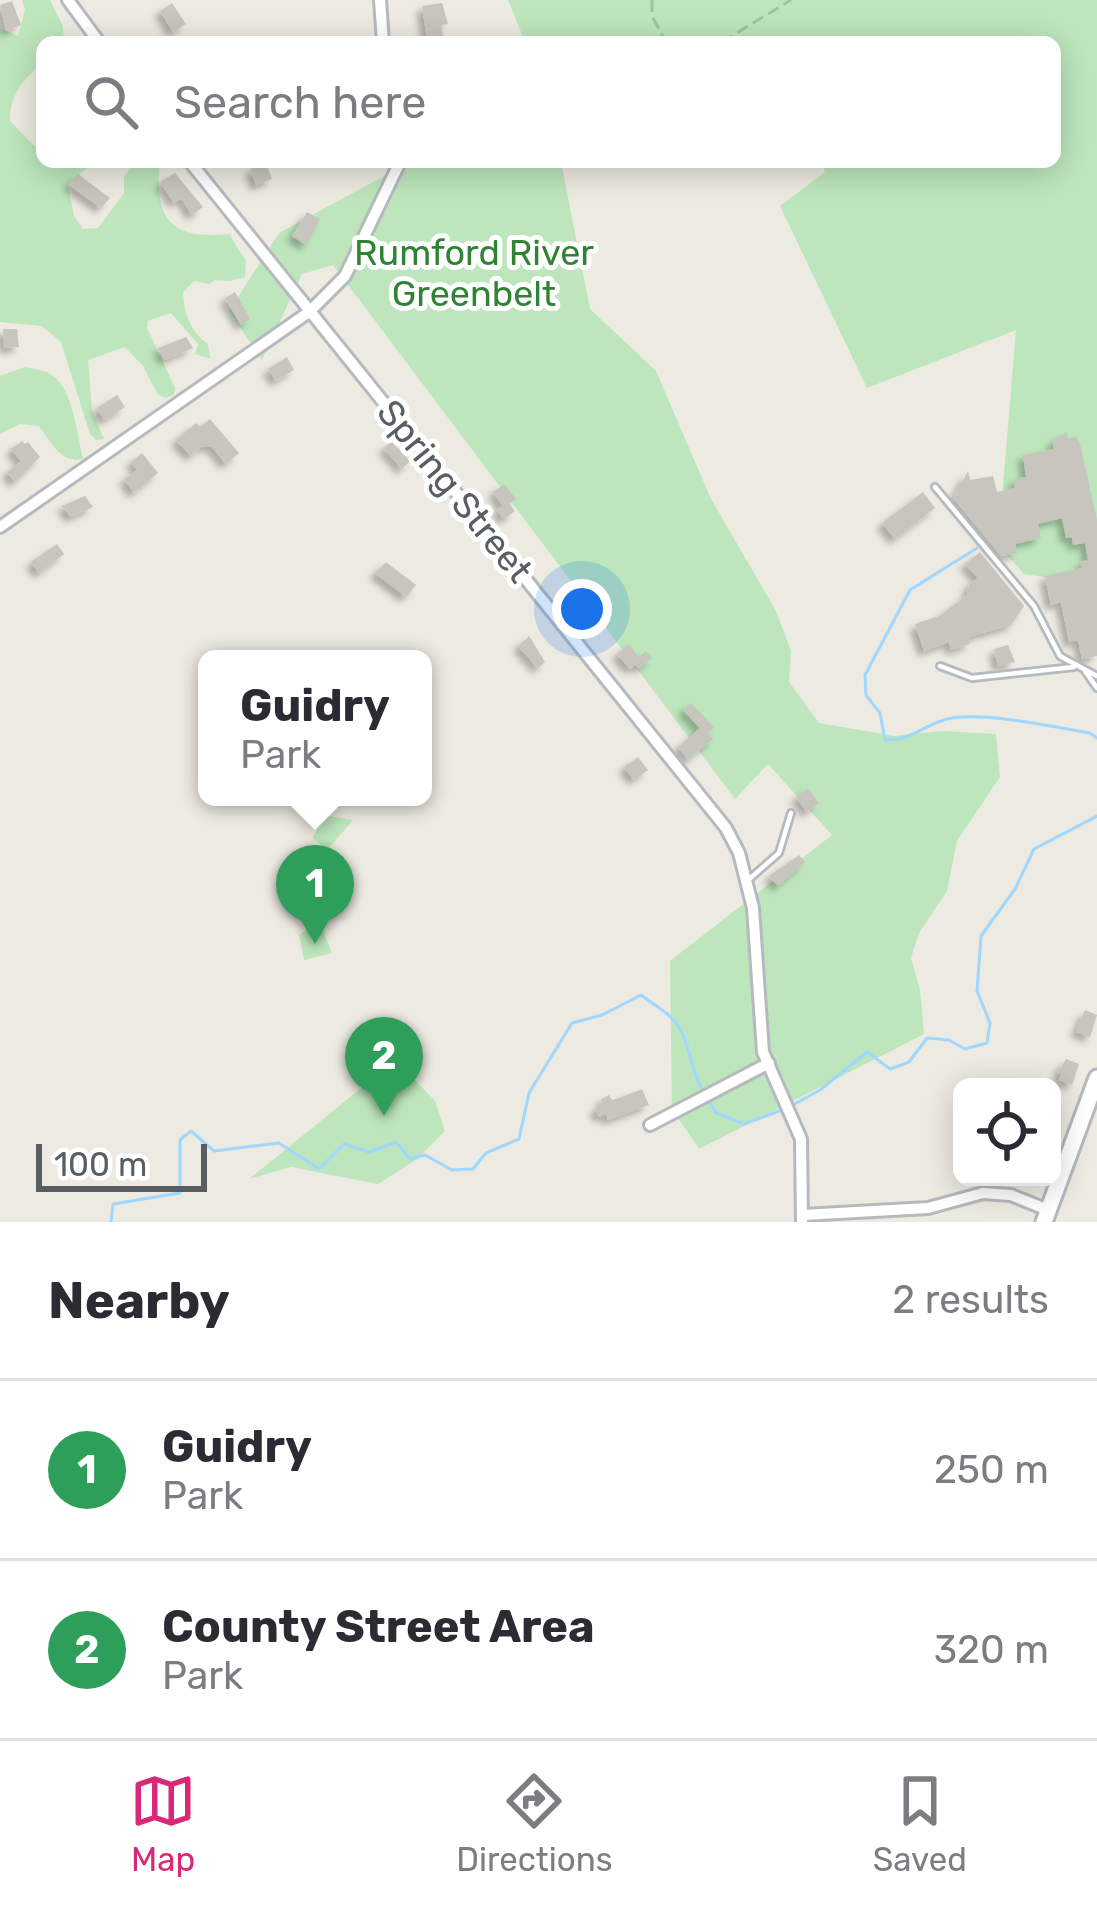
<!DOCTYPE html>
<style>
:root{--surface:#fff;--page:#f7f7f7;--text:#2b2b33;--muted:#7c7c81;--line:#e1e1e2;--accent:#db2777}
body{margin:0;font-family:Rubik,sans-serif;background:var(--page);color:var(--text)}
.controls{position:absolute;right:36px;bottom:36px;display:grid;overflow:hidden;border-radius:18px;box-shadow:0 6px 30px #0003}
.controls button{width:108px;height:108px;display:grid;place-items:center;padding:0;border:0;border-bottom:3px solid var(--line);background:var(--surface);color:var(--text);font:60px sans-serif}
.scale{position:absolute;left:36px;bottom:30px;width:171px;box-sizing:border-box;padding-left:12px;border:6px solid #595e62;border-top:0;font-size:33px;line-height:42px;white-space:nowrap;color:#595e62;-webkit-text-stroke:9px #fff;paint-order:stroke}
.you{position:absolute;left:582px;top:609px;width:42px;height:42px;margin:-30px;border:9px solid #fff;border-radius:50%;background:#1a73e8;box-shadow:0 0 0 18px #1a73e833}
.badge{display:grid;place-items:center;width:78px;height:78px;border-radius:50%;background:var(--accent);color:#fff;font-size:39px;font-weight:700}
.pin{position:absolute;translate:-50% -99px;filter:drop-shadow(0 3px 6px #0008)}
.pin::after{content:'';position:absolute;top:63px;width:42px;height:36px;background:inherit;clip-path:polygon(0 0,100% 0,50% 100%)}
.popup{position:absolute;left:198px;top:650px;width:234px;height:156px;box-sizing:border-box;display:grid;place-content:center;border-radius:18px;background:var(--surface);filter:drop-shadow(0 3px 9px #0005);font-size:39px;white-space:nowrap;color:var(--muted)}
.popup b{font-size:45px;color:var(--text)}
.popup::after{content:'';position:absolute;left:50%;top:100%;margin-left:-24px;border:24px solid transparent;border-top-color:var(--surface)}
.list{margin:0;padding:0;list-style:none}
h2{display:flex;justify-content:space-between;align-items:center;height:156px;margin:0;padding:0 48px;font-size:51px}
h2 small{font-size:39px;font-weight:400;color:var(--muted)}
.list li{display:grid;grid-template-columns:78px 1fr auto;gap:36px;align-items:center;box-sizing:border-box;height:180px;padding:0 48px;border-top:3px solid var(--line)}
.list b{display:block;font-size:45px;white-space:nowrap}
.list p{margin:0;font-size:39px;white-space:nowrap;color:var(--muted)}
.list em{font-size:39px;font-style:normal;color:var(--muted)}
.icon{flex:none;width:66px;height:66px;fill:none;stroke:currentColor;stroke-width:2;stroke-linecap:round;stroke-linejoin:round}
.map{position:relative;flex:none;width:1097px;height:1222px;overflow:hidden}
.search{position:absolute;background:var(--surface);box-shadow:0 6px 30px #0003;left:36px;right:36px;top:36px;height:132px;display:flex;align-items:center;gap:30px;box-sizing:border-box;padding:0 42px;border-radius:18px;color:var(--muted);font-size:45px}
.sheet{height:516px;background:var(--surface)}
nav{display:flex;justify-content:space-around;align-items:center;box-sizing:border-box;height:168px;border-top:3px solid var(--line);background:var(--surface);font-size:33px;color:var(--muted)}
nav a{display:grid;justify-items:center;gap:6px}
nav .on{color:var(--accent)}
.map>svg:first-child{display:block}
.green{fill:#bde6bc}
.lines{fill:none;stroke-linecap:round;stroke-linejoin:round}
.stream{stroke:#9fd7ff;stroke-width:3}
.building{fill:#c8c5be;filter:url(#shadow)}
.lane-casing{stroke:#b6b9be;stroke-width:10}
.street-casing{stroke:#b6b9be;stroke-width:16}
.secondary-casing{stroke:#b5b8be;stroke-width:21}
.path{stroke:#95c7a2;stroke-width:3;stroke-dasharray:12 6;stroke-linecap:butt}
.lane{stroke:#fff;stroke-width:4.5}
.street{stroke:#fff;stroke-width:10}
.secondary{stroke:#fff;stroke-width:15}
.labels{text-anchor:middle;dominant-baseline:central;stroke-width:10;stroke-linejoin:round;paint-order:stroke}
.park-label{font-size:36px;fill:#318234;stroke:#fff}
.street-label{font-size:36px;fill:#595e62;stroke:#fff}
</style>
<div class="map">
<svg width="1097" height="1222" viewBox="0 0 1097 1222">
<defs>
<filter id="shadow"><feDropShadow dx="-5.5" dy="5.5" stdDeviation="3" flood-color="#0004"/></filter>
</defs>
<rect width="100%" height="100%" fill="#edeae1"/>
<!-- green -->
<g class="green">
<path d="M22,0H50L63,26L64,42H42V65C23,77 9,98 10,121L33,145L42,147V162H94L68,184L74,216L83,229L98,228L124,193V177L133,163L160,162C154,218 169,240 229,234L246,261L245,277L230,281L214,280L210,284L194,281L183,292C184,314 190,331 208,344L210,359L195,354L198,344L171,313L148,321L147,328L175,388L174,395L166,398L158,395L143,366L125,347L88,360L92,410L104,439L96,440L90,434L61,342L42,326L0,322V28L18,36L25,10Z"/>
<path d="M508,0H1097V585L1024,574L998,545L1016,330L867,388L780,206L825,172L821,162H1055V42H525Z"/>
<path d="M410,162H561L590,309L656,371L711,499L776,611L791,651L789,682L819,723L895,736L941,731L996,734L1000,777L957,841L947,891L919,933L911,958L920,990L924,1034L699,1149L672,1109L670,961L832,835L768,764L735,799L333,265L302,274L262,360L229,311L279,233Z"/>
<path d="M25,367C33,369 47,370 53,376C74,392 77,435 83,459C60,464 51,441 39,426L20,424L0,434V376Z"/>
<path d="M323,815L353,820L327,850L313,838Z"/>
<path d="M319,922L332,953L304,960L299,935Z"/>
<path d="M396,1060L435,1101L445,1131L417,1159L378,1184L291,1167L249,1179Z"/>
</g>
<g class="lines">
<!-- stream -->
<g class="stream">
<path d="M977,548L910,590L865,675L866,695L880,713L885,740C910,741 924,725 947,719C983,711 1052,727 1090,733L1097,738"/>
<path d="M708,1099L716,1113L744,1124L782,1110"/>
<path d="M791,1106L820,1090L867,1052L890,1069L909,1062L927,1038L949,1040L965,1049L987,1043L990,1023L977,991L981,936L1015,889L1034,849L1097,816"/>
<path d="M111,1222L113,1204L180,1193V1140L191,1131L214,1151L279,1143L319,1169L344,1144L369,1152L396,1142L410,1159L425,1155L452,1170L473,1169L486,1153L519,1139L529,1093L572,1023L602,1015L641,995C654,1005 670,1013 679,1027C689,1041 690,1069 703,1091"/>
</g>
</g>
<!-- building -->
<g class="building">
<path d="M12,1L21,25L6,31L0,5Z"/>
<path d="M172,3L186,24L173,32L160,11Z"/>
<path d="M442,3L448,24L441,25L443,36L427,39L422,6Z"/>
<path d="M266,163L272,179L256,185L250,169Z"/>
<path d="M175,173L203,207L192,215L181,198L174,203L160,182Z"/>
<path d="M78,174L110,198L101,208L68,184Z"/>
<path d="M307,212L320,219L306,245L292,236Z"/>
<path d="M235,292L250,319L241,325L225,298Z"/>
<path d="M3,329H17L19,347L4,348Z"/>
<path d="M186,337L193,348L165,360L158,348Z"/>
<path d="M287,357L294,370L276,381L268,369Z"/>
<path d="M117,395L125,407L104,420L97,408Z"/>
<path d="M210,419L239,453L226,464L211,446L201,447L191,456L176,440L196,423L200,427Z"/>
<path d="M1067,432L1068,438L1076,437L1080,444L1097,520V656L1082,659L1078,640L1069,642L1061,602L1051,605L1045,576L1082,568L1080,562L1088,560L1085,543L1073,545L1072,537L1066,538L1062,518L1038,524L1041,538L1015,544L1017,553L1001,556L953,498L968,471L970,480L993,476L997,492L1015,488L1014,479L1026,477L1023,455L1054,449L1052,441Z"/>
<path d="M22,441L25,444L28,442L40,457L15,482L7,472L21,461L11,449Z"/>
<path d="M391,441L410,461L402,469L384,448Z"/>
<path d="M142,453L158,473L134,493L124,479L137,470L131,462Z"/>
<path d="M504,484L516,499L509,504L515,511L504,519L497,510L503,506L493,492Z"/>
<path d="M923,492L935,508L895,539L882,523Z"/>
<path d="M85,496L93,507L71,517L62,506Z"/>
<path d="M57,544L64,554L39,573L31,562Z"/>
<path d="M980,552L1024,606L1011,625L968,637L970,644L951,650L949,642L924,651L915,624L939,616L967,595L969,584L978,578L965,564Z"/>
<path d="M386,562L416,585L406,597L375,573Z"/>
<path d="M588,580L600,597L586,606L574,589Z"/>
<path d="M529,636L545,662L538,668L518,646Z"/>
<path d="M629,644L639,657L646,651L652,658L639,669L635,665L630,669L617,654Z"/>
<path d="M1008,645L1015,662L998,666L994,649Z"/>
<path d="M691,703L714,727L708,733L713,739L688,760L678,747L700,728L683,710Z"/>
<path d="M638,757L648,770L634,780L624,767Z"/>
<path d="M808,788L819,803L807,812L796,797Z"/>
<path d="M799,855L805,862L778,886L769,876Z"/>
<path d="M1085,1010L1097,1015L1090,1037L1076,1032Z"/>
<path d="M1066,1059L1079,1064L1072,1085L1059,1080L1061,1074L1057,1073Z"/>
<path d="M642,1089L649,1105L608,1120L606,1114L599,1117L595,1108L603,1104L601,1099L609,1095L612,1100L619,1098Z"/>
</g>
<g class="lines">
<defs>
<g id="lane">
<path d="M935,487L1034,606L1060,656L1097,676"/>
<path d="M940,666L972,678L1074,667"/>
<path d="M1085,671L1097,688"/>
<path d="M747,881L779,853L791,813"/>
</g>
<g id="street">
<path d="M68,0L99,42"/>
<path d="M380,0L383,42"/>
<path d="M190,162L726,828L739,853L753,908L763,1052L801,1139L802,1222"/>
<path d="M0,527L309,312L345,276L400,162"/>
<path d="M650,1125L769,1063"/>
<path d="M803,1215L928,1208L983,1193L1011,1195L1048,1210"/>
</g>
<path id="secondary" d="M1044,1222L1097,1078"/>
</defs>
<!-- lane casing -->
<use href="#lane" class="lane-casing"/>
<!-- street casing -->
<use href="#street" class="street-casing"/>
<!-- secondary casing -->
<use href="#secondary" class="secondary-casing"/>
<!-- path -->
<g class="path">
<path d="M652,0V16L666,42"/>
<path d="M722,42L791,0"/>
</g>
<!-- lane -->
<use href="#lane" class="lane"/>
<!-- street -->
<use href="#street" class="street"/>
<!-- secondary -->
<use href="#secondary" class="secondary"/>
</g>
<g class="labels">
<!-- park labels -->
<g class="park-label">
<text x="474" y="252">Rumford River<tspan x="474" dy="41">Greenbelt</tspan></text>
</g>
<!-- street labels -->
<g class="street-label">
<text transform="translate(455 491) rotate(51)">Spring Street</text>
</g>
</g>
</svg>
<div class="controls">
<button><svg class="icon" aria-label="locate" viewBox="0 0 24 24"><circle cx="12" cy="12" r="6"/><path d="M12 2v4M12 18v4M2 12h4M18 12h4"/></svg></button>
</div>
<div class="scale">100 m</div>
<div class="you"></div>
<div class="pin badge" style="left:315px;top:944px;background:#2e9e5b">1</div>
<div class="popup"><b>Guidry</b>Park</div>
<div class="pin badge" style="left:384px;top:1116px;background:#2e9e5b">2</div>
<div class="search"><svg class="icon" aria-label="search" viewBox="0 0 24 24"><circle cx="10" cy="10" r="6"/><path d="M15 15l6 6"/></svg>Search here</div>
</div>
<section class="sheet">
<h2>Nearby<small>2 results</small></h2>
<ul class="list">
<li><span class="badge" style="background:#2e9e5b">1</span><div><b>Guidry</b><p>Park</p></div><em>250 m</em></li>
<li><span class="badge" style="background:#2e9e5b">2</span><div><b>County Street Area</b><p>Park</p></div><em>320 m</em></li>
</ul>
</section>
<nav>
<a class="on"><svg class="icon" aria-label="map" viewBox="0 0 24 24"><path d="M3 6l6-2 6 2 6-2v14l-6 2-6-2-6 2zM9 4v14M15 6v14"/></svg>Map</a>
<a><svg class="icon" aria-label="directions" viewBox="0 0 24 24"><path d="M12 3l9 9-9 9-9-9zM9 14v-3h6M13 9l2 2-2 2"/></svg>Directions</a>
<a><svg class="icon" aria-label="saved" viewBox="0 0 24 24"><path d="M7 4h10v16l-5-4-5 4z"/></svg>Saved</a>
</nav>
